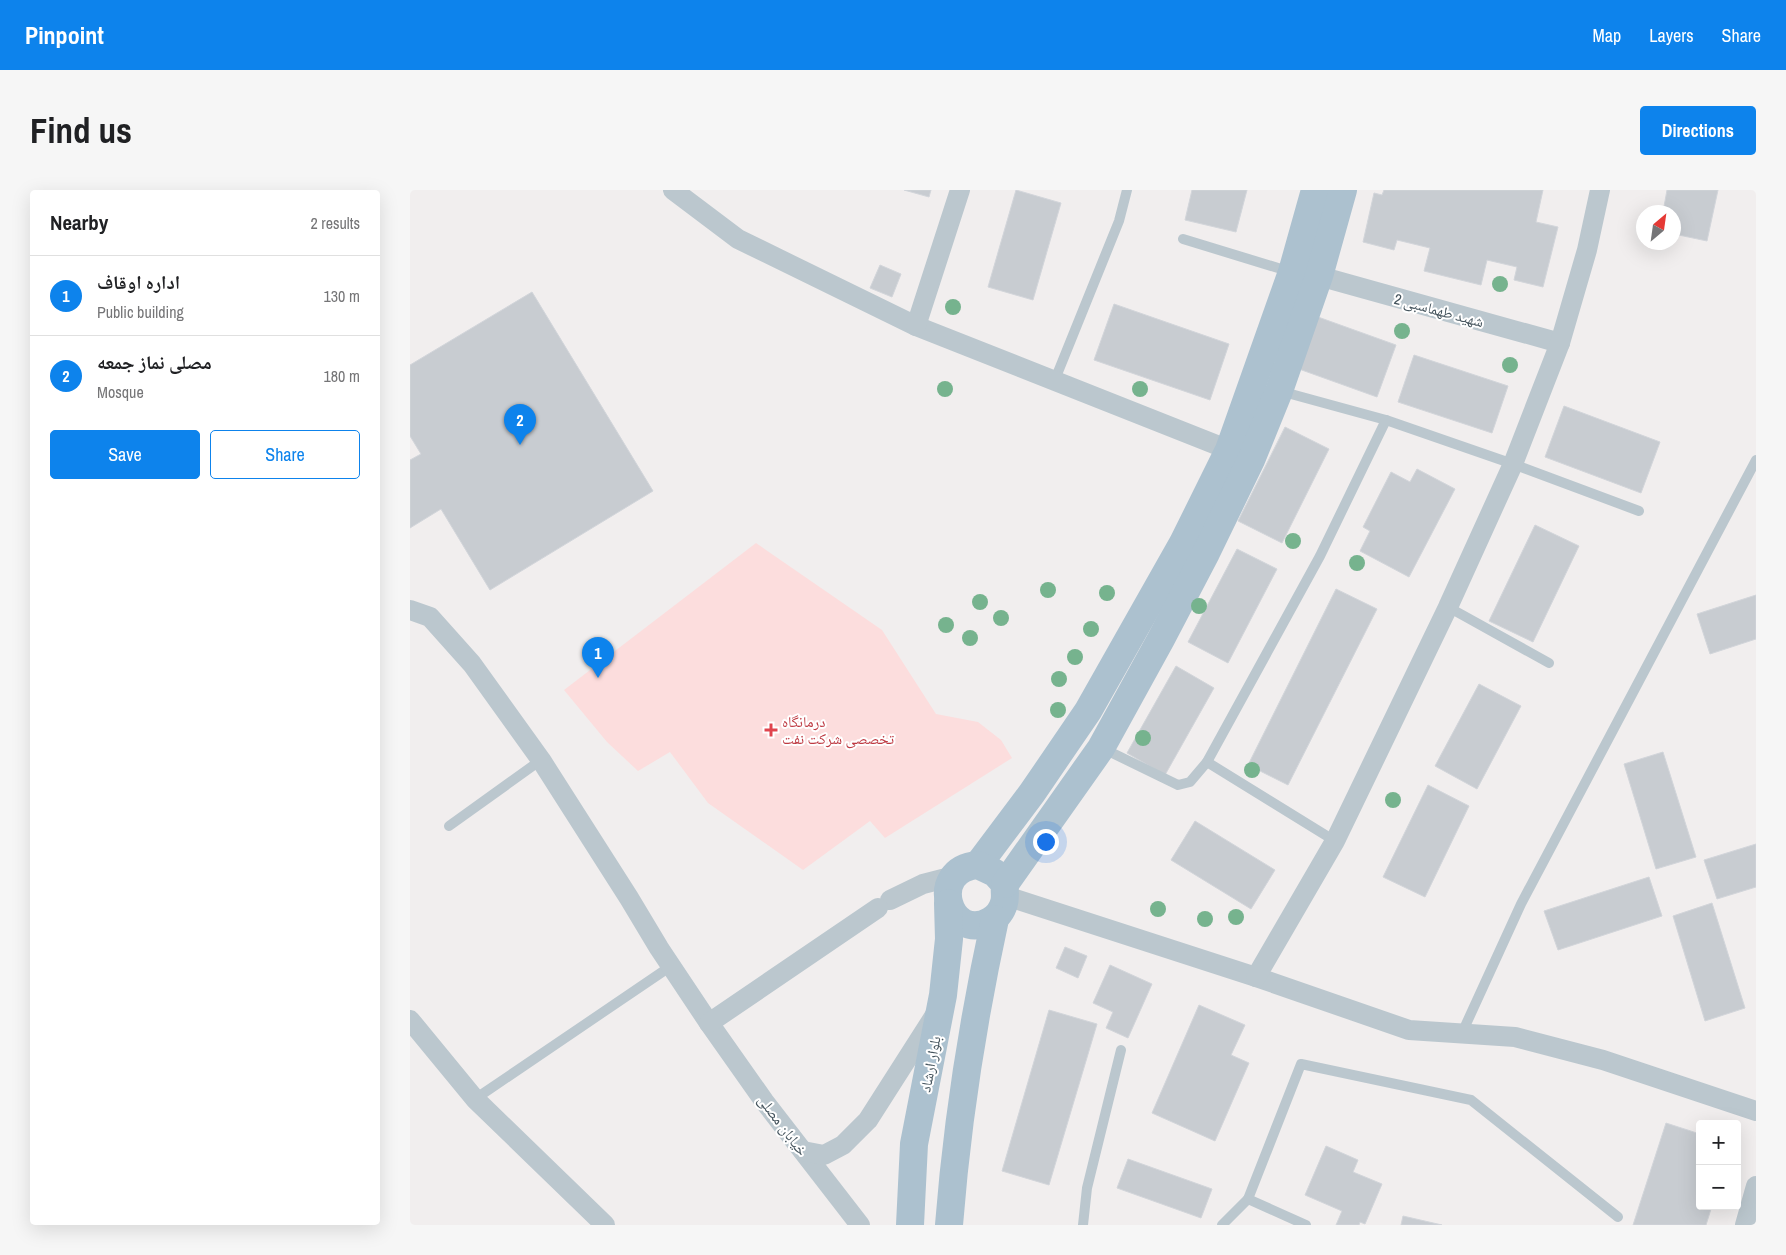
<!DOCTYPE html>
<meta charset="utf-8">
<style>
:root{--surface:#fff;--page:#f6f6f6;--text:#202124;--muted:#757577;--line:#e0e0e0;--accent:#0d83ec}
body{margin:0;font-family:"Archivo Narrow","Noto Naskh Arabic",sans-serif;background:var(--page);color:var(--text)}
.controls{position:absolute;right:15px;bottom:15px;display:grid;overflow:hidden;border-radius:5px;box-shadow:0 5px 20px #0002}
.controls button{width:45px;height:45px;display:grid;place-items:center;padding:0;border:0;border-bottom:1px solid var(--line);background:var(--surface);color:var(--text);font:25px sans-serif}
.compass{position:absolute;left:1226px;top:15px;width:45px;height:45px;border-radius:50%;background:var(--surface);box-shadow:0 5px 20px #0002;rotate:29deg}
.you{position:absolute;left:635px;top:651px;width:18px;height:18px;margin:-12px;border:4px solid #fff;border-radius:50%;background:#1a73e8;box-shadow:0 0 0 8px #1a73e833}
.badge{display:grid;place-items:center;width:32px;height:32px;border-radius:50%;background:var(--accent);color:#fff;font-size:16px;font-weight:700}
.pin{position:absolute;translate:-50% -41px;filter:drop-shadow(0 1px 2px #0008)}
.pin::after{content:'';position:absolute;top:26px;width:18px;height:15px;background:inherit;clip-path:polygon(0 0,100% 0,50% 100%)}
.list{margin:0;padding:0;list-style:none}
h2{display:flex;justify-content:space-between;align-items:center;height:65px;margin:0;padding:0 20px;font-size:21px}
h2 small{font-size:16px;font-weight:400;color:var(--muted)}
.list li{display:grid;grid-template-columns:32px 1fr auto;gap:15px;align-items:center;box-sizing:border-box;height:80px;padding:0 20px;border-top:1px solid var(--line)}
.list b{display:block;font-size:19px;white-space:nowrap}
.list p{margin:0;font-size:16px;white-space:nowrap;color:var(--muted)}
.list em{font-size:16px;font-style:normal;color:var(--muted)}
.actions{display:flex;gap:10px;padding:15px 20px}
.actions a{flex:1;padding:11px 0;border:1px solid var(--accent);border-radius:5px;text-align:center;font-size:18px;color:var(--accent)}
.actions .main{background:var(--accent);color:#fff}
.map{position:relative;flex:none;width:1346px;height:1035px;overflow:hidden;border-radius:5px}
header{display:flex;align-items:center;gap:30px;box-sizing:border-box;height:70px;padding:0 25px;background:var(--accent);color:#fff}
header strong{font-size:24px}
nav{display:flex;gap:28px;margin-inline-start:auto;font-size:18px}
.intro{display:flex;align-items:center;justify-content:space-between;box-sizing:border-box;height:120px;padding:0 30px}
h1{margin:0;font-size:35px}
.button{padding:12px 22px;border-radius:5px;background:var(--accent);color:#fff;font-size:18px;font-weight:700}
main{display:flex;gap:30px;padding:0 30px}
aside{flex:1;background:var(--surface);border-radius:5px;box-shadow:0 5px 20px #0002}
.map>svg:first-child{display:block}
.medical{fill:#fcdddd}
.building{fill:#c8ccd1;stroke:#d2d5da}
.lines{fill:none;stroke-linecap:round;stroke-linejoin:round}
.lane{stroke:#bbc7ce;stroke-width:10}
.street{stroke:#bbc7ce;stroke-width:20}
.primary{stroke:#acc1cf;stroke-width:28}
.tree{fill:#76b38e}
.health-dot{fill:#e0444e;stroke:#fff;stroke-width:2}
.labels{text-anchor:middle;dominant-baseline:central;stroke-width:4;stroke-linejoin:round;paint-order:stroke}
.street-label{font-size:15px;fill:#45545d;stroke:#fff}
.health-label{font-size:15px;fill:#be3a42;stroke:#fff;text-anchor:start}
</style>
<header>
<strong>Pinpoint</strong>
<nav><a>Map</a><a>Layers</a><a>Share</a></nav>
</header>
<div class="intro"><h1>Find us</h1><a class="button">Directions</a></div>
<main>
<aside>
<h2>Nearby<small>2 results</small></h2>
<ul class="list">
<li><span class="badge">1</span><div><b>اداره اوقاف</b><p>Public building</p></div><em>130 m</em></li>
<li><span class="badge">2</span><div><b>مصلی نماز جمعه</b><p>Mosque</p></div><em>180 m</em></li>
</ul>
<div class="actions"><a class="main">Save</a><a>Share</a></div>
</aside>
<div class="map">
<svg width="1346" height="1035" viewBox="0 0 1346 1035">
<rect width="100%" height="100%" fill="#f1eeee"/>
<!-- medical -->
<path class="medical" d="M346,353L472,440L526,524L568,532L591,550L602,568L475,648L460,631L393,680L298,613L260,562L228,581L197,552L154,500Z"/>
<!-- building -->
<g class="building">
<path d="M494,0H521L519,7Z"/>
<path d="M606,0L651,13L623,110L578,97Z"/>
<path d="M782,0H837L826,42L775,30Z"/>
<path d="M974,0H1133L1126,32L1148,37L1133,97L1104,90L1107,77L1077,70L1071,95L1014,81L1020,58L987,50L984,60L953,52L964,3L972,5Z"/>
<path d="M1257,0H1308L1297,51L1264,44V22H1253Z"/>
<path d="M470,75L491,84L482,107L460,98Z"/>
<path d="M122,102L243,301L80,400L31,319L0,338V270L11,264L0,246V175Z"/>
<path d="M704,114L819,154L800,210L684,170Z"/>
<path d="M908,127L986,155L967,207L889,179Z"/>
<path d="M1004,165L1098,196L1082,243L988,212Z"/>
<path d="M1154,216L1250,252L1231,303L1135,267Z"/>
<path d="M875,237L919,259L872,353L828,331Z"/>
<path d="M1007,279L1045,299L999,387L950,361L960,341L953,337L981,282L1000,292Z"/>
<path d="M1125,335L1169,356L1123,452L1079,431Z"/>
<path d="M827,359L867,379L818,473L778,452Z"/>
<path d="M926,399L967,419L878,595L838,575Z"/>
<path d="M1346,405V449L1300,464L1287,424Z"/>
<path d="M766,476L804,498L755,585L717,563Z"/>
<path d="M1069,494L1111,516L1067,599L1025,576Z"/>
<path d="M1253,562L1286,667L1246,679L1214,574Z"/>
<path d="M1018,595L1059,616L1015,707L973,687Z"/>
<path d="M785,631L865,680L841,719L761,670Z"/>
<path d="M1346,654V697L1307,709L1294,670Z"/>
<path d="M1239,687L1252,726L1148,760L1134,721Z"/>
<path d="M1302,713L1335,818L1295,831L1263,726Z"/>
<path d="M655,757L677,766L668,788L646,778Z"/>
<path d="M700,775L742,794L718,848L696,838L703,822L683,813Z"/>
<path d="M789,815L835,835L821,865L839,873L805,951L742,923Z"/>
<path d="M639,820L687,834L639,995L592,981Z"/>
<path d="M1256,933L1290,944V1016H1302L1296,1035H1223Z"/>
<path d="M916,956L948,970L943,982L972,994L955,1034L950,1032L949,1035H926L932,1021L895,1005Z"/>
<path d="M718,969L802,999L791,1028L707,998Z"/>
<path d="M993,1026L1032,1035H991Z"/>
</g>
<g class="lines">
<!-- lane -->
<g class="lane">
<path d="M773,49L881,82"/>
<path d="M644,192L709,31L717,0"/>
<path d="M870,201L976,230L1103,274L1229,321"/>
<path d="M1038,417L1139,473"/>
<path d="M692,558L768,595L780,592L797,572L910,366L976,230"/>
<path d="M797,572L925,651"/>
<path d="M39,636L131,570"/>
<path d="M1052,843L1111,714L1346,270"/>
<path d="M65,909L261,776"/>
<path d="M838,1009L891,874L1061,910L1208,1027"/>
<path d="M673,1035L677,998L711,860"/>
<path d="M812,1035L838,1009L896,1035"/>
</g>
<!-- street -->
<g class="street">
<path d="M263,0L328,49L506,136L832,265"/>
<path d="M909,86L1150,153"/>
<path d="M506,136L550,0"/>
<path d="M0,420L20,427L62,474L131,570L219,708L249,758L299,833L354,911L450,1035"/>
<path d="M596,706L846,787L999,840L1105,847L1193,870L1346,921"/>
<path d="M480,710L513,694L544,686"/>
<path d="M846,787L925,651L1038,417L1103,274L1150,153L1177,60L1190,0"/>
<path d="M0,830L65,909L195,1035"/>
<path d="M299,833L468,718"/>
<path d="M393,961L414,965L433,955L458,930L525,825"/>
<path d="M1335,1035L1346,996"/>
</g>
<!-- primary -->
<g class="primary">
<path d="M568,675L622,603L678,521L773,353L819,260L882,82L905,0"/>
<path d="M568,675L585,683L595,694C594,701 596,707 594,713C592,721 587,727 580,731C539,754 516,679 568,675Z"/>
<path d="M595,694L691,558L751,449L796,363L841,270L869,201L909,86L933,0"/>
<path d="M500,1035L504,954L533,805L539,749L538,713"/>
<path d="M539,1035C547,932 563,830 585,729"/>
</g>
</g>
<!-- trees -->
<g class="tree">
<circle cx="1090" cy="94" r="8"/>
<circle cx="543" cy="117" r="8"/>
<circle cx="992" cy="141" r="8"/>
<circle cx="1100" cy="175" r="8"/>
<circle cx="535" cy="199" r="8"/>
<circle cx="730" cy="199" r="8"/>
<circle cx="883" cy="351" r="8"/>
<circle cx="947" cy="373" r="8"/>
<circle cx="638" cy="400" r="8"/>
<circle cx="697" cy="403" r="8"/>
<circle cx="570" cy="412" r="8"/>
<circle cx="789" cy="416" r="8"/>
<circle cx="591" cy="428" r="8"/>
<circle cx="536" cy="435" r="8"/>
<circle cx="681" cy="439" r="8"/>
<circle cx="560" cy="448" r="8"/>
<circle cx="665" cy="467" r="8"/>
<circle cx="649" cy="489" r="8"/>
<circle cx="648" cy="520" r="8"/>
<circle cx="733" cy="548" r="8"/>
<circle cx="842" cy="580" r="8"/>
<circle cx="983" cy="610" r="8"/>
<circle cx="748" cy="719" r="8"/>
<circle cx="826" cy="727" r="8"/>
<circle cx="795" cy="729" r="8"/>
</g>
<!-- markers -->
<path class="health-dot" d="M358.5 532.5h5v5h5v5h-5v5h-5v-5h-5v-5h5z"/>
<g class="labels">
<!-- street labels -->
<g class="street-label">
<text transform="translate(1029 120) rotate(15)">شهید طهماسبی 2</text>
<text transform="translate(520 874) rotate(-79)">بلوار ارشاد</text>
<text transform="translate(373 935) rotate(53)">خیابان مصلی</text>
</g>
<!-- health labels -->
<g class="health-label">
<text x="372" y="531">درمانگاه<tspan x="372" dy="17">تخصصی شرکت نفت</tspan></text>
</g>
</g>
</svg>
<div class="controls">
<button>+</button>
<button>−</button>
</div>
<svg class="compass" viewBox="-18 -18 36 36"><path d="M0-13l5 13h-10z" fill="#e53935"/><path d="M0 13l5-13h-10z" fill="#757577"/></svg>
<div class="you"></div>
<div class="pin badge" style="left:188px;top:488px">1</div>
<div class="pin badge" style="left:110px;top:255px">2</div>
</div>
</main>
